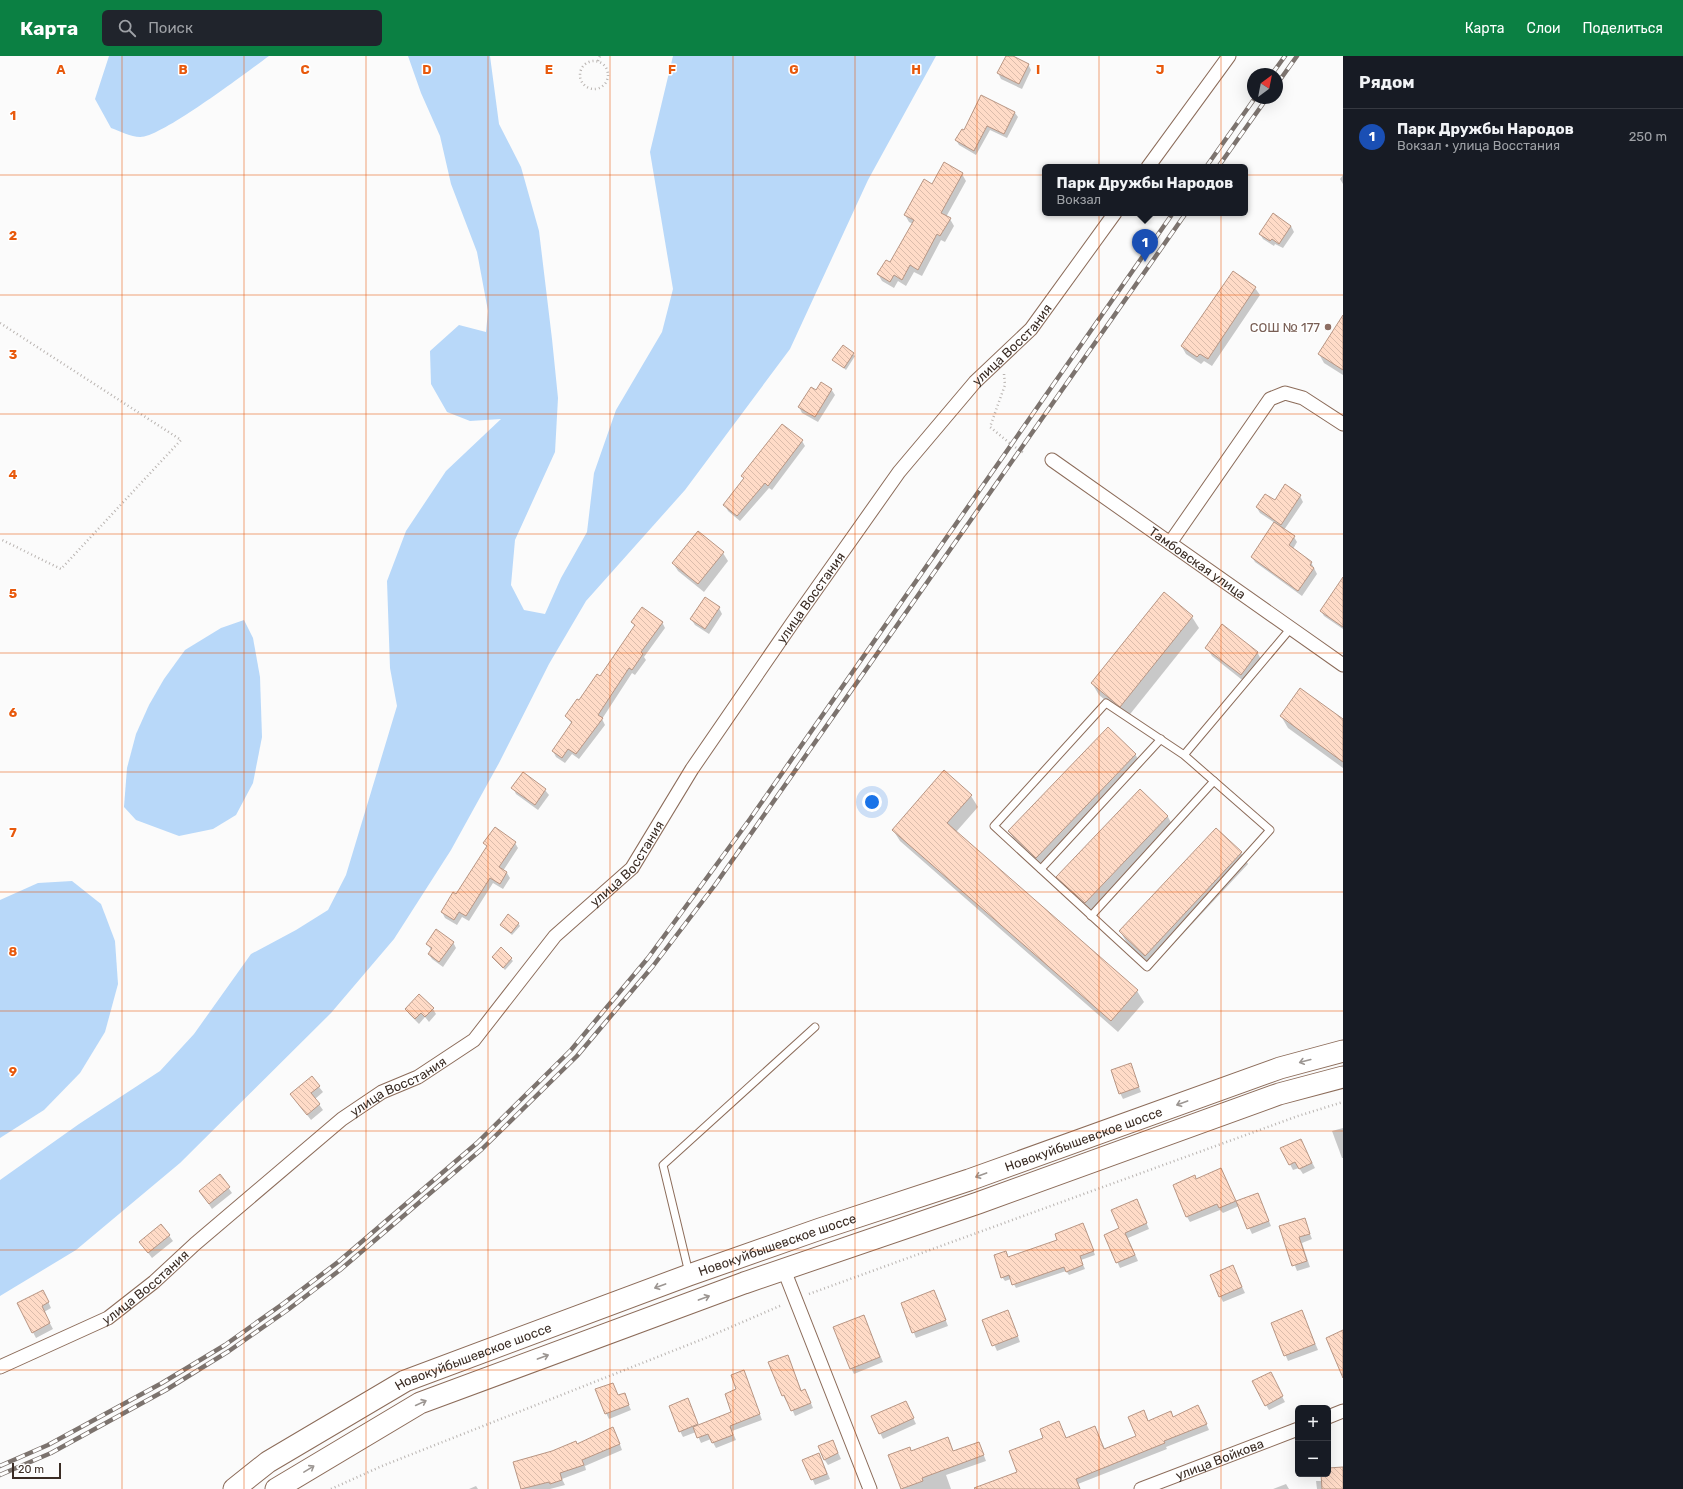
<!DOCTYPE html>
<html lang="ru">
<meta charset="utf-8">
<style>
:root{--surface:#171b24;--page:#20242c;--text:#f1f3f6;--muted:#9ea1a6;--line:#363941;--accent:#0b8043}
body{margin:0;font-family:Rubik,sans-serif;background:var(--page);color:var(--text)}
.controls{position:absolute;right:12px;bottom:12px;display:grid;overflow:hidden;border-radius:6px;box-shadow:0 4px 16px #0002}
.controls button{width:36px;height:36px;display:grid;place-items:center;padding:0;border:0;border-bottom:1px solid var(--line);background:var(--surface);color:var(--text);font:20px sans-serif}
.compass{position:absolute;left:1247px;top:12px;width:36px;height:36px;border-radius:50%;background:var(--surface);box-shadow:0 4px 16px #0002;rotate:32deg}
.scale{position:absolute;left:12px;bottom:10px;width:49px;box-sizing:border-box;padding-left:4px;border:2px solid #3a2c24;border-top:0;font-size:11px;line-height:14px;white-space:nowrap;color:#3a2c24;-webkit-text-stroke:3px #fff;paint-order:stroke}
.you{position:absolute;left:872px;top:746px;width:14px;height:14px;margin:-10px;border:3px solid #fff;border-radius:50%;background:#1a73e8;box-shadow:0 0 0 6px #1a73e833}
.badge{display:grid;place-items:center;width:26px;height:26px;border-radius:50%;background:var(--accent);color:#fff;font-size:13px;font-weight:700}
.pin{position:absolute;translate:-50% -33px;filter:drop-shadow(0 1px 2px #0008)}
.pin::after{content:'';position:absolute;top:21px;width:14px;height:12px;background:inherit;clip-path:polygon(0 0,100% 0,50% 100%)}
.popup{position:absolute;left:1042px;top:108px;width:206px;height:52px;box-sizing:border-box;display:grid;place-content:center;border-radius:6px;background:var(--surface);filter:drop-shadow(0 1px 3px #0005);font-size:13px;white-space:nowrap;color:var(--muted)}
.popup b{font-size:15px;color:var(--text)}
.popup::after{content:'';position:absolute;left:50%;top:100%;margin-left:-8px;border:8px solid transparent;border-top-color:var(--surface)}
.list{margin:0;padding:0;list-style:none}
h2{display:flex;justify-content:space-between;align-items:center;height:52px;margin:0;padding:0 16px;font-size:17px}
h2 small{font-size:13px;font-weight:400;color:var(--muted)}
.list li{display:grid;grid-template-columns:26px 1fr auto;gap:12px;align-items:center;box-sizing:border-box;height:56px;padding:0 16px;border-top:1px solid var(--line)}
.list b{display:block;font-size:15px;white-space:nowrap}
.list p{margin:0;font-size:13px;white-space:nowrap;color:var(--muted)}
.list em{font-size:13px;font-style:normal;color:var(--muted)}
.icon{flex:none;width:22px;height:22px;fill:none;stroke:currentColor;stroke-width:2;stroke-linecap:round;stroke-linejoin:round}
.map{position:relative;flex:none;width:1343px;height:1433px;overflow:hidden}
header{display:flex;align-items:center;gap:24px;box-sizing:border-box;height:56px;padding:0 20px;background:var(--accent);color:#fff}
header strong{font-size:19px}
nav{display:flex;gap:22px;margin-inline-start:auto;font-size:14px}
.search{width:280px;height:36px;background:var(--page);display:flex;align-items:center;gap:10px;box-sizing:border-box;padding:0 14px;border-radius:6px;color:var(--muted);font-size:15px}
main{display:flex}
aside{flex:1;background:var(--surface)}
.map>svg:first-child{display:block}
.water{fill:#b8d8f9}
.shadow{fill:#0003}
.building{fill:url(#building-back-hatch);stroke:#b89684}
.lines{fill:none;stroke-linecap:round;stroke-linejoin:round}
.service-casing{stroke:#8c6c5a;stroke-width:9}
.minor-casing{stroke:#8c6c5a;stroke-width:15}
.primary-casing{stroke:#8c6c5a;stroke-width:23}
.path{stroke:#b9b4b1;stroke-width:2.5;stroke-dasharray:1 3;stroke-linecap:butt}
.service{stroke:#fff;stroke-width:7}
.minor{stroke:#fff;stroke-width:13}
.primary{stroke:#fff;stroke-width:21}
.rail-casing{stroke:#7c736e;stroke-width:4.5}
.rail{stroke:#fff;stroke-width:3;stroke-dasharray:9;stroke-linecap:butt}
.oneway{stroke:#9c9692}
.grid{fill:none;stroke:#e8590c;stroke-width:1;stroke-opacity:0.55}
.education-dot{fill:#8d6e63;stroke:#fff;stroke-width:1.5}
.labels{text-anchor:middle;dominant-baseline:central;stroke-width:3;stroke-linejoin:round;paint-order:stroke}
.education-label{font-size:13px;fill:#785e54;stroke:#fff;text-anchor:end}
.street-label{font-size:13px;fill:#3a2c24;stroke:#fff}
.grid-label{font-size:13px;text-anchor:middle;font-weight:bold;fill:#e8590c;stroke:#fff;stroke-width:3;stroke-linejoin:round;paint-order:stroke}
</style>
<header>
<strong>Карта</strong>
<div class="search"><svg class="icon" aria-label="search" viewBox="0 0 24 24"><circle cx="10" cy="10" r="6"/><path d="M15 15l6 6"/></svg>Поиск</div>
<nav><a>Карта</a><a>Слои</a><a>Поделиться</a></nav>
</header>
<main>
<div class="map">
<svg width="1343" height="1433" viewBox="0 0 1343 1433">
<defs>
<pattern id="building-back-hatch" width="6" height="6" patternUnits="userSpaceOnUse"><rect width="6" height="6" fill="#ffdbc7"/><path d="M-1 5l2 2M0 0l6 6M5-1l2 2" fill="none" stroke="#dbbcab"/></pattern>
</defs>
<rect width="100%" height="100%" fill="#fbfbfb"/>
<!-- water -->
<g class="water">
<path d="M109,0H269C248,15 161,82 140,81C131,81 120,75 111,72L95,43Z"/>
<path d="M408,0H490L499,68L521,111L539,175L552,283L558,342L555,396L515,484L511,529L524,554L545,558L561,522L587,476L594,417L616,354L662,276L673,233L650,96L673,0H936L868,124L790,293L685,434L586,545L549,608L499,707L451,794L394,883L331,957L180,1107L76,1194L0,1240V1124L79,1068L160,1015L194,978L251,898L296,874L328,854L346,819L397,650L390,612L387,525L406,475L446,415L501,363L470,365L447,356L431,328L430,295L459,269L486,276L488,255L477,196L451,128L440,80L421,37Z"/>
<path d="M244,564L253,582L260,621L262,681L253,727L236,759L213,773L179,780L136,764L124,751L127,712L136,678L149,649L164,623L185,594L221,572Z"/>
<path d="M72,825L101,848L115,885L118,928L105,976L80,1017L44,1054L0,1082V844L38,827Z"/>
</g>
<!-- shadow -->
<g class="shadow">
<path d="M1007,0H1011L1028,8L1031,14L1022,33L1001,23L998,17Z"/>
<path d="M982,40L1015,57L1018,61L1007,82L990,74L976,99L959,89L956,84L964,75Z"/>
<path d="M962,118L966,125L946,161L950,163L954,170L945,186L941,184L922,220L914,216L906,230L898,225L894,232L882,225L878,218L890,208L913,168L909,166L905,159L932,129Z"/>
<path d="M1343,119V128L1340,123Z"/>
<path d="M1291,170L1294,176L1283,192L1275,188L1274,190L1263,183L1260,178Z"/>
<path d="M1255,232L1260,239L1212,310L1204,305L1201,308L1186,298L1182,291Z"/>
<path d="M1343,266V319L1324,307L1319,298Z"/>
<path d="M843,290L855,300L846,314L834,304Z"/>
<path d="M831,333L835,339L818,366L802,357L799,351L817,336Z"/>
<path d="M802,385L805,390L772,434L769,432L740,465L728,455L725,449L745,423L743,420Z"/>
<path d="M1300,440L1303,446L1284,474L1294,481L1297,486L1293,493L1311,506L1317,518L1302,540L1255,506L1252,501L1275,467L1260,457L1257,452L1275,445Z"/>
<path d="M723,497L728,505L704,536L678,515L673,507Z"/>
<path d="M1343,538V573L1324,560L1321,555Z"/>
<path d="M719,552L722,558L709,578L695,569L691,563Z"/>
<path d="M1192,561L1199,572L1127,662L1099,639L1092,627Z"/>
<path d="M633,566H662L665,572L644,601L646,604L635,619L632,617L602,663L605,669L579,703L572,698L565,707L556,701L553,695L572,668L566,660L600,622L635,571Z"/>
<path d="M1207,592L1257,596L1262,605L1246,627L1212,600Z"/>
<path d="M1281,660L1343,664V712L1288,672Z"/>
<path d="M1135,698L1142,710L1043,813L1016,787L1010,776Z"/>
<path d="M513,732L545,734L549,739L538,754L516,738Z"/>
<path d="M1140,735L1168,761L1174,772L1092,858L1064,832L1058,821Z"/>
<path d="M971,740L978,751L956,776L1137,935L1144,946L1118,976L900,785L893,774Z"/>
<path d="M485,787H515L518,792L503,815L507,817L510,822L503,833L493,827L469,865L462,861L457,869L445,862L442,856L456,839L487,791Z"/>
<path d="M1241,797L1248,808L1152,911L1127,887L1120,875Z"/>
<path d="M518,867L520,870L512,879L501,869Z"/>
<path d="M453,886L456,892L443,911L432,903L429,898L432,895L427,888Z"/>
<path d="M501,893L513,905L505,914L493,901Z"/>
<path d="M406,953H433L436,958L429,966L425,961L419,968L409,958Z"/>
<path d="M1130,1008L1141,1036L1123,1043L1120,1037Z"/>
<path d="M312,1022L323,1036L315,1043L323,1054L311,1064L291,1038Z"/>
<path d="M1343,1072V1102H1342L1332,1075Z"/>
<path d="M1303,1089L1315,1112L1303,1118L1299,1112L1293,1114L1282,1093Z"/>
<path d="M1221,1113L1236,1146L1258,1138L1271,1170L1252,1178L1239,1150L1223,1157L1220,1154L1190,1166L1187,1161L1196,1124Z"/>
<path d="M220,1120L232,1137L212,1153L200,1135Z"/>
<path d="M1139,1150L1149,1173L1128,1182L1138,1205L1120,1212L1105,1180L1120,1173Z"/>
<path d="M1304,1163L1312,1183L1302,1187L1310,1211L1297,1215L1280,1171Z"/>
<path d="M161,1169L173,1185L152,1202L140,1186Z"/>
<path d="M1085,1172L1095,1199L1081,1204L1085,1213L1069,1219L1066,1215L1016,1232L1011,1223L1005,1225L1002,1221L1006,1196L1009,1202L1059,1185Z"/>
<path d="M1235,1216L1245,1237L1223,1246L1211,1220Z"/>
<path d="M934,1235L948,1270L916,1282L902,1247Z"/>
<path d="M46,1241L51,1252L44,1256L53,1273L36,1282L18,1248Z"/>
<path d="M1302,1256L1318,1294L1288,1305L1272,1267Z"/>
<path d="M1011,1261L1020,1286L997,1295L984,1265Z"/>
<path d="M866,1266L883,1306L854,1318L851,1312Z"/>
<path d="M790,1305L802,1336L808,1340L813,1352L795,1360L788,1344L786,1345L783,1339Z"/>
<path d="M1270,1318L1285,1346L1269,1354L1266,1349Z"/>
<path d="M746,1321L762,1364L732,1375L736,1384L716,1392L711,1383L701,1387L696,1376L683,1381L680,1375L695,1364L698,1370L733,1356L737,1334Z"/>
<path d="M613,1328L618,1340L624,1338L631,1354L609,1363L606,1357Z"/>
<path d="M908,1351L916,1368L883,1383L872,1361Z"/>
<path d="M1144,1356L1149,1366L1171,1357L1174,1362L1201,1356L1209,1374L1166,1391L1167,1393L1078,1428L1080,1433H979L1018,1416L1059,1366L1067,1383L1095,1371L1105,1393L1137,1380Z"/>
<path d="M616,1378L622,1394L585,1410L586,1414L562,1423L565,1429L550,1433H522L514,1406Z"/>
<path d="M948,1383L954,1396L979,1387L986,1405L946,1419L951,1433H902L890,1400L911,1396Z"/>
<path d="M833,1385L841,1403L828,1409L824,1403Z"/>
<path d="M822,1404L830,1423L815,1429L804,1405Z"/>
<path d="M1328,1413H1343V1433H1317L1316,1425H1323L1322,1418H1328Z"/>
<path d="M1286,1428L1289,1433H1273Z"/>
<path d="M476,1430L478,1433H469Z"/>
</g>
<!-- building -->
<g class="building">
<path d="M1006,0H1013L1029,8L1019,28L997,17Z"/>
<path d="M981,39L1015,56L1004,78L987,70L974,95L955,84L962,73L964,74Z"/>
<path d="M944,106L963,117L941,157L951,162L940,180L937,178L918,214L910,209L902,224L894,219L890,226L877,218L886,204L890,206L914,164L904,159L924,123L932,128Z"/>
<path d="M1273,157L1291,170L1279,188L1272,183L1270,185L1259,178Z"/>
<path d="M1233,215L1256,231L1208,303L1200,298L1197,301L1181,290Z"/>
<path d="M1343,259V314L1318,298Z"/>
<path d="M843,289L854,297L844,312L832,304Z"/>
<path d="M821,326L832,333L815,361L798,351L811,331L816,334Z"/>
<path d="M782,368L803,384L768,430L765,427L737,460L723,449L744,422L741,420Z"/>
<path d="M1285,428L1301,439L1281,469L1256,451L1265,438L1275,444Z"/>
<path d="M1274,466L1295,480L1289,489L1312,506L1310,509L1314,512L1298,535L1251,501Z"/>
<path d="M698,475L724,496L698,528L672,507Z"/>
<path d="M1343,521V571L1320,555Z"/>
<path d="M1164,536L1193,560L1120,651L1091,627Z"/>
<path d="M705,541L720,551L705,573L690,563Z"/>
<path d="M642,551L663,566L641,596L643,598L632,614L629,612L598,659L603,662L576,698L568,693L562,702L552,695L572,666L565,660L577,643L579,644L597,618L600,620L635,569L631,566Z"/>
<path d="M1222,568L1258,596L1241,619L1205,592Z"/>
<path d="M1300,632L1343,663V706L1280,660Z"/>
<path d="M1108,671L1136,698L1036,802L1008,775Z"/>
<path d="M944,714L972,739L947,767L1138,934L1111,965L892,774Z"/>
<path d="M523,716L546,733L535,749L511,732Z"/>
<path d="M1140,733L1168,760L1085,847L1056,821Z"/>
<path d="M495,771L516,786L499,811L507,816L500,828L490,822L466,860L459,856L454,864L441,856L453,836L456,838L487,790L483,787Z"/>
<path d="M1216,772L1242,796L1145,900L1119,875Z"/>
<path d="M508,858L519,867L511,877L500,869Z"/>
<path d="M436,873L454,886L439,906L428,898L432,892L426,888Z"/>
<path d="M501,891L512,902L503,912L492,901Z"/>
<path d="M419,938L434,952L425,961L421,957L415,963L405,953Z"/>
<path d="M1131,1007L1139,1031L1119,1038L1111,1014Z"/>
<path d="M312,1020L320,1030L311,1037L320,1048L307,1059L290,1038Z"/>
<path d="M1301,1083L1312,1107L1299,1113L1295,1106L1289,1109L1280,1092Z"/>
<path d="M1221,1112L1236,1145L1219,1152L1217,1148L1186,1161L1173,1129L1195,1119L1196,1123Z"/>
<path d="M220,1118L230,1131L209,1148L199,1135Z"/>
<path d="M1258,1137L1269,1165L1247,1173L1236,1145Z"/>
<path d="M1137,1143L1147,1167L1125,1177L1135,1199L1116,1207L1104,1179L1119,1172L1111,1154Z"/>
<path d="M1305,1162L1310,1178L1299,1181L1307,1205L1292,1210L1279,1170Z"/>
<path d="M1083,1167L1094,1195L1080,1200L1083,1209L1066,1216L1064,1211L1012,1229L1009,1219L1001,1222L994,1199L1006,1195L1008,1201L1057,1184L1055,1178Z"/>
<path d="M161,1168L170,1179L148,1197L139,1186Z"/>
<path d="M1233,1209L1242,1231L1219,1241L1210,1219Z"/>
<path d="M43,1234L49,1246L42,1250L50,1267L32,1277L17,1247Z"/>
<path d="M934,1234L946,1264L912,1277L901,1247Z"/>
<path d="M1008,1254L1018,1280L992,1290L982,1264Z"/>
<path d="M1302,1254L1315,1288L1284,1300L1271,1267Z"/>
<path d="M864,1259L880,1301L850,1313L833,1271Z"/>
<path d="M1343,1274V1322L1326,1282Z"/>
<path d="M788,1299L801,1335L805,1333L811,1347L791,1355L784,1339L782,1340L768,1306Z"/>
<path d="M744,1314L760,1358L730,1370L733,1379L712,1387L708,1378L697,1382L693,1371L731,1356L725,1338L736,1333L731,1319Z"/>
<path d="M1271,1316L1283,1340L1265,1350L1252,1325Z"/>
<path d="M613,1327L618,1339L625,1337L629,1349L605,1358L595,1333Z"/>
<path d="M688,1342L698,1368L679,1376L669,1350Z"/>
<path d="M906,1345L914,1362L879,1378L871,1360Z"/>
<path d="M1198,1349L1207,1368L1164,1385L1165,1387L1076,1423L1080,1433H975L974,1432L1017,1416L1009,1395L1043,1382L1040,1373L1059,1365L1066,1382L1095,1370L1104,1393L1136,1380L1128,1361L1144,1354L1148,1365L1171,1355L1173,1361Z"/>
<path d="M613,1371L620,1388L582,1404L584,1409L560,1417L562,1424L550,1428L549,1426L521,1433L513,1406L552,1395L576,1385L577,1388Z"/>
<path d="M948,1381L953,1395L979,1386L984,1399L922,1422L923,1425L901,1433L888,1399L910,1391L911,1395Z"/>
<path d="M833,1384L838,1397L824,1404L818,1390Z"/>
<path d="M819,1397L827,1418L811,1424L802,1404Z"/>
<path d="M1343,1411V1433H1322L1321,1418H1328V1412Z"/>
</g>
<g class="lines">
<defs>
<g id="service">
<path d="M1184,699L1270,774L1147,911L994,770L1106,647L1184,699L1291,572"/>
<path d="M1041,813L1161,683"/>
<path d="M1091,860L1214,725"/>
<path d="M689,1217L663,1109L815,971"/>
</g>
<g id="minor">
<path d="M1148,111L1229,0"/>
<path id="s1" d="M1052,404L1343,609"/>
<path d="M1170,487L1270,343L1285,337L1303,342L1343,368"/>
<path d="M784,1214L870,1433"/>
<path id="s2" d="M0,1311L108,1262L154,1226L195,1188L342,1063L382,1036L418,1021L474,984L555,880L632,812L692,713L793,566L899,416L975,326L1031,273L1115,157"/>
<path d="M1328,1361L1343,1355"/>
<path id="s3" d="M1141,1433L1298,1373"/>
</g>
<g id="primary">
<path id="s4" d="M234,1433L268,1406L405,1325L689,1219L820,1173L969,1124L1280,1012L1343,995"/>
<path d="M276,1433L420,1347L744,1227L978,1147L1279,1038L1343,1021"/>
</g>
</defs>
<!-- service casing -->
<use href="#service" class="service-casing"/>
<!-- minor casing -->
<use href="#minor" class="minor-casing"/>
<!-- primary casing -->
<use href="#primary" class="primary-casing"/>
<!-- path -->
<g class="path">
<circle cx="594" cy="19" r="14"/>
<path d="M598,5L600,0"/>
<path d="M0,267L181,384L61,513L0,483"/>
<path d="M1004,318L1005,329L990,371L1012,389L1024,397"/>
<path d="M809,1238L1298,1060L1343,1046"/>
<path d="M331,1433L382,1410L708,1281L782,1249"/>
</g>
<!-- service -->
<use href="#service" class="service"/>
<!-- minor -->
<use href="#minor" class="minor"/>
<!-- primary -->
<use href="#primary" class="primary"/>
<defs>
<g id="rail">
<path d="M1272,18L1285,0"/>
<path d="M1277,28L1297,0"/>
<path d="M1206,111L1255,42"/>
<path d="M1218,111L1267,42"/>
<path d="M0,1410L48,1389L162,1327L225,1289L284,1247L338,1206L477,1087L571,994L648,902L750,763L1173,157"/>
<path d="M0,1419L51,1397L166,1334L229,1295L289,1253L340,1214L482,1093L577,1000L653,910L715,829L1186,157"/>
</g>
</defs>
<!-- rail casing -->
<use href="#rail" class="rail-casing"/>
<!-- rail -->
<use href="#rail" class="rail"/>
</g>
<!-- one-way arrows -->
<defs><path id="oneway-shaft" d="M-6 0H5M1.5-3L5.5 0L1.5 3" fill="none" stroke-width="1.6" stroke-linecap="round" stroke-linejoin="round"/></defs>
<g class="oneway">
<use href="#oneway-shaft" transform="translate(1305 1005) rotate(165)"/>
<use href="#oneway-shaft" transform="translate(1182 1047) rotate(160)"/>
<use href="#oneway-shaft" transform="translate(981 1119) rotate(160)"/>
<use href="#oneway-shaft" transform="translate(660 1230) rotate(160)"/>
<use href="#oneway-shaft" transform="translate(704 1242) rotate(-20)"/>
<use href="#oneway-shaft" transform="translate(543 1301) rotate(-20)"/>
<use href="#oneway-shaft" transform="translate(421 1347) rotate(-25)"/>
<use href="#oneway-shaft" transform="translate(309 1413) rotate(-31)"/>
</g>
<!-- grid -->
<path class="grid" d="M122,0V1433M244,0V1433M366,0V1433M488,0V1433M610,0V1433M733,0V1433M855,0V1433M977,0V1433M1099,0V1433M1221,0V1433M0,119H1343M0,239H1343M0,358H1343M0,478H1343M0,597H1343M0,716H1343M0,836H1343M0,955H1343M0,1075H1343M0,1194H1343M0,1314H1343"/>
<!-- markers -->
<circle class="education-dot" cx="1328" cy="271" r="4"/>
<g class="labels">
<!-- education labels -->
<g class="education-label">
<text x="1320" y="271">СОШ № 177</text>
</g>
<!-- street labels -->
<g class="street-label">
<text stroke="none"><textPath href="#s2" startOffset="1463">улица Восстания</textPath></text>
<text stroke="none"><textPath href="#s1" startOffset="178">Тамбовская улица</textPath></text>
<text stroke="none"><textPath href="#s2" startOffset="1139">улица Восстания</textPath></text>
<text stroke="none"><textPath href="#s2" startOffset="815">улица Восстания</textPath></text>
<text stroke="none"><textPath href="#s2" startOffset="491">улица Восстания</textPath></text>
<text stroke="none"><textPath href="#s4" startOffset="923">Новокуйбышевское шоссе</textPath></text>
<text stroke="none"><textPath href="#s4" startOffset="599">Новокуйбышевское шоссе</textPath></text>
<text stroke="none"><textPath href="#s2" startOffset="167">улица Восстания</textPath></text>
<text stroke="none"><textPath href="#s4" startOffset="275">Новокуйбышевское шоссе</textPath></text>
<text stroke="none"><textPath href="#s3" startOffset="84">улица Войкова</textPath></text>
</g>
</g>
<g class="grid-label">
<text x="61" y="18">A</text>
<text x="183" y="18">B</text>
<text x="305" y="18">C</text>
<text x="427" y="18">D</text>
<text x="549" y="18">E</text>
<text x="672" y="18">F</text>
<text x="794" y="18">G</text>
<text x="916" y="18">H</text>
<text x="1038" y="18">I</text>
<text x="1160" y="18">J</text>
<text x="13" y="64">1</text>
<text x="13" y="184">2</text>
<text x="13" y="303">3</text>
<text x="13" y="423">4</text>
<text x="13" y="542">5</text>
<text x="13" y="661">6</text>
<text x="13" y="781">7</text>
<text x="13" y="900">8</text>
<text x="13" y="1020">9</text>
</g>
</svg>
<div class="controls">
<button>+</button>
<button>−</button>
</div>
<svg class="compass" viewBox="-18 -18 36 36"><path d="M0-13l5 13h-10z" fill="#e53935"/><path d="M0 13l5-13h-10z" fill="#9ea1a6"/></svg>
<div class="scale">20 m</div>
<div class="you"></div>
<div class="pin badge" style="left:1145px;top:206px;background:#1a4fb4">1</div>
<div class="popup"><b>Парк Дружбы Народов</b>Вокзал</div>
</div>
<aside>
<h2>Рядом<small></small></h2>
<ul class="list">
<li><span class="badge" style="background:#1a4fb4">1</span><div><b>Парк Дружбы Народов</b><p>Вокзал · улица Восстания</p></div><em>250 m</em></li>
</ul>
</aside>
</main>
